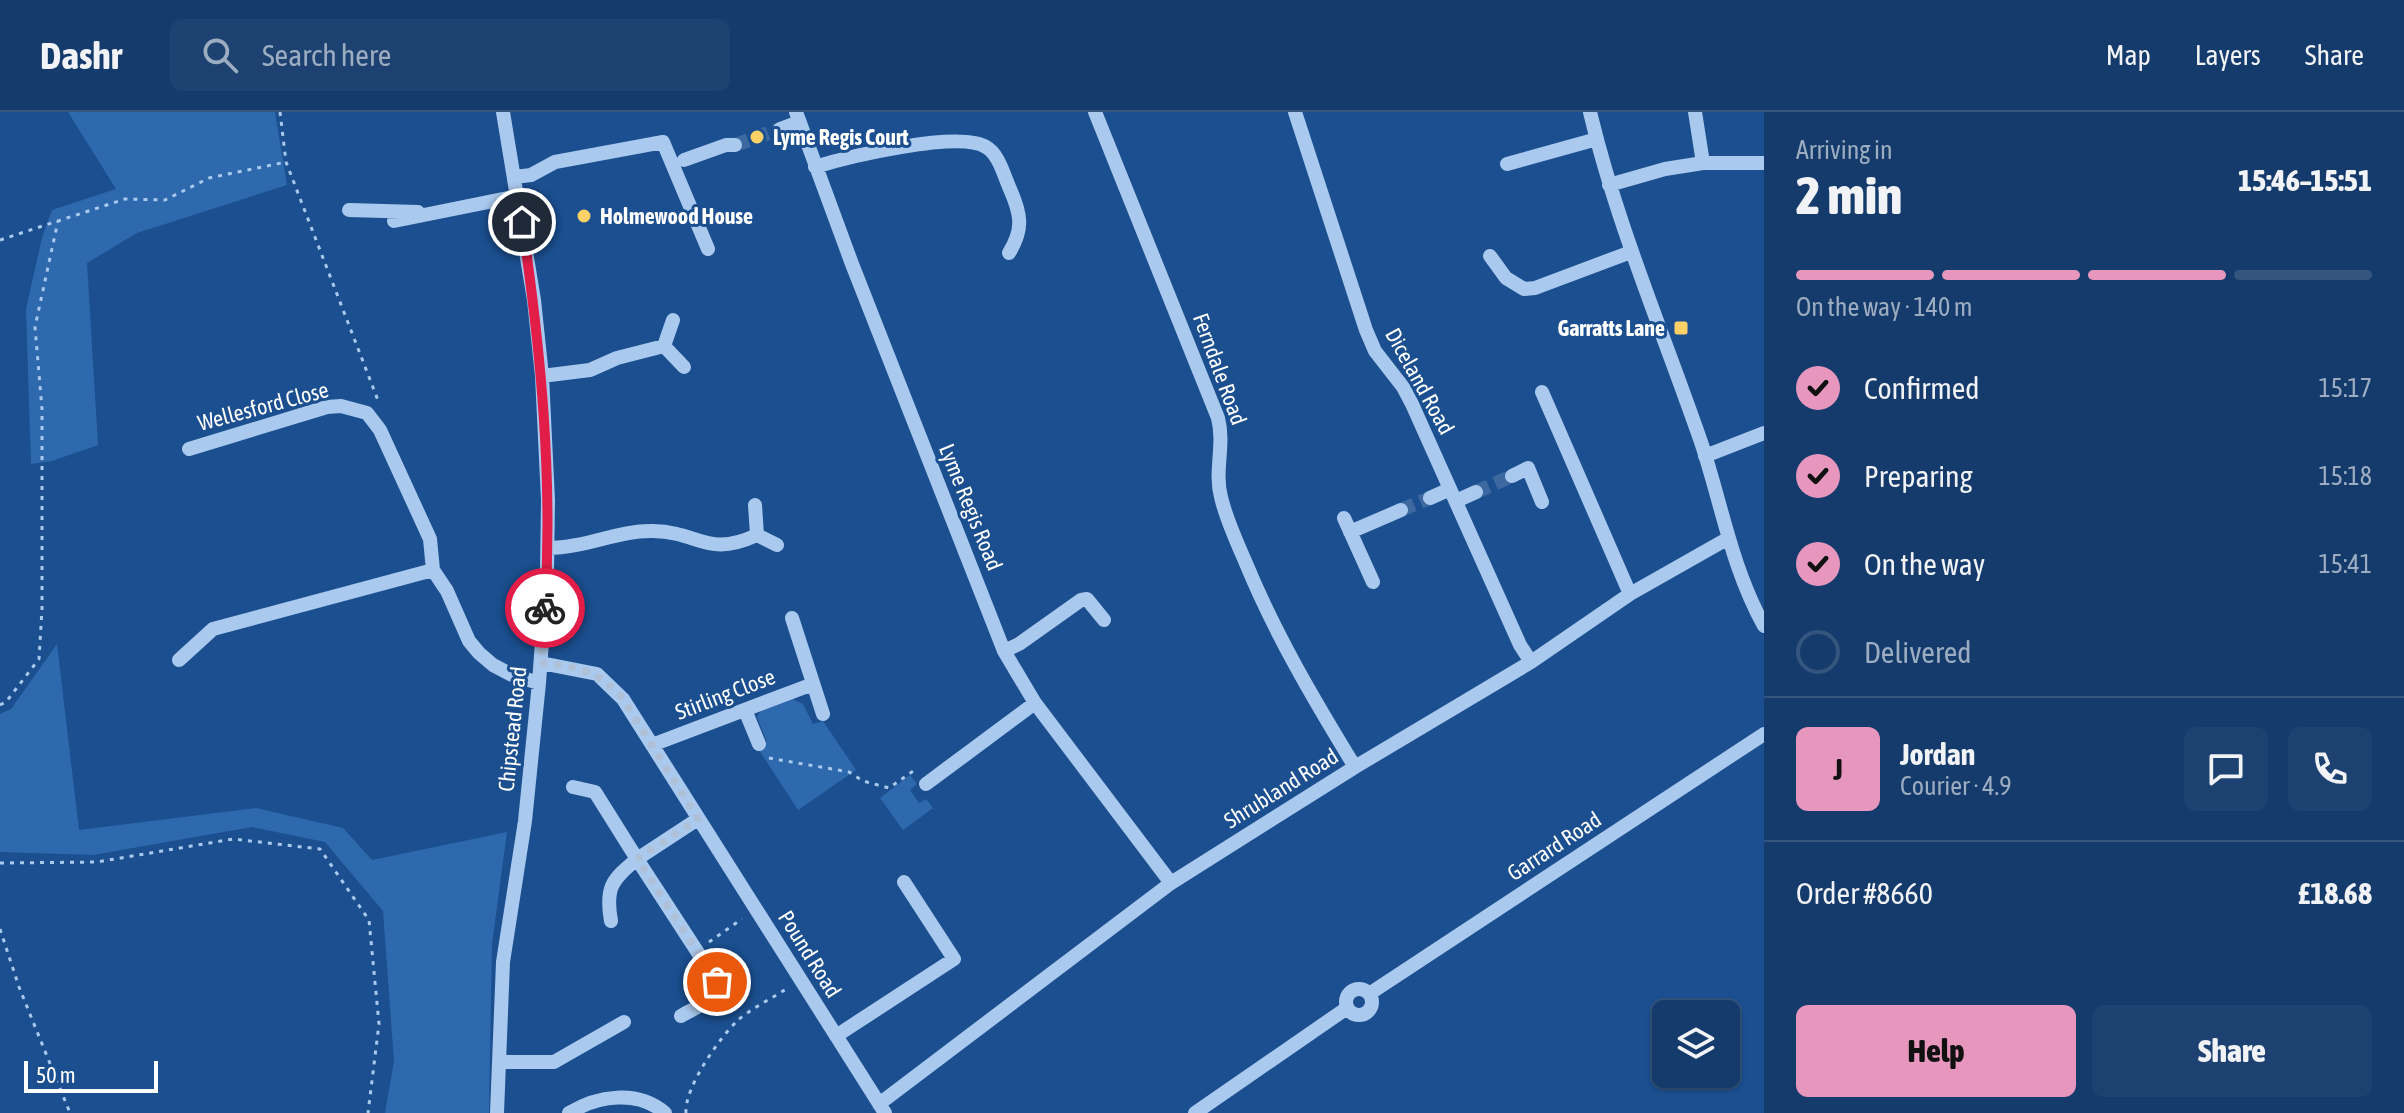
<!DOCTYPE html>
<html lang="en">
<head>
<meta charset="utf-8">
<style>
  :root { --surface:#143b6b; --page:#1d4271; --text:#f1f3f6; --muted:#9dadc1; --line:#33557e; --accent:#e797bd }
  body { margin:0; font-family:"Asap Condensed",sans-serif; background:var(--page); color:var(--text); height:100vh; display:flex; flex-direction:column; font-size:30px; white-space:nowrap }
  * { box-sizing:border-box; margin:0 }
  p { font-size:26px; color:var(--muted) }
  .icon { flex:none; width:44px; height:44px; fill:none; stroke:currentColor; stroke-width:2; stroke-linecap:round; stroke-linejoin:round }
  .map { position:relative; flex:1; overflow:hidden }
  .details { display:flex; flex-direction:column; background:var(--surface); width:640px }
  .details>* { flex:none }
  .controls { position:absolute; left:1652px; top:888px; display:grid; gap:16px }
  .controls a { display:grid; place-items:center; width:88px; height:88px; border-radius:12px; background:var(--surface); box-shadow:0 2px 6px #0004,0 0 0 2px var(--line); font-size:40px }
  .scale { position:absolute; left:24px; bottom:20px; width:134px; box-sizing:border-box; padding-left:8px; border:4px solid #fff; border-top:0; font-size:22px; line-height:28px; white-space:nowrap; color:#fff; -webkit-text-stroke:6px #1b4f8f; paint-order:stroke }
  .pin { position:absolute; display:grid; place-items:center; width:68px; height:68px; color:#fff; margin:-34px; border:4px solid #fff; border-radius:50%; box-shadow:0 2px 8px #0007 }
  .courier { position:absolute; display:grid; place-items:center; width:80px; height:80px; margin:-40px; border:6px solid #e11d48; border-radius:50%; background:#fff; color:#222; box-shadow:0 2px 10px #0007 }
  .headline em { font-style:normal; font-weight:800 }
  .headline div { display:flex; flex-direction:column-reverse }
  .headline { display:flex; align-items:center; justify-content:space-between; height:136px; padding:0 32px }
  h1 { font-size:52px; font-weight:800; line-height:60px }
  .bar { display:grid; grid-template-columns:repeat(4,1fr); gap:12px 8px; align-content:center; height:96px; padding:0 32px }
  .bar i { height:10px; border-radius:6px; background:var(--line) }
  .bar .on { background:var(--accent) }
  .bar p { grid-column:span 4 }
  .line { display:flex; align-items:center; gap:20px; padding:0 32px; border-top:2px solid var(--line) }
  .line div { flex:1 }
  .round { display:grid; place-items:center; flex:none; width:84px; height:84px; border-radius:12px; background:var(--page) }
  ol { padding:0 32px; list-style:none }
  li { display:flex; align-items:center; gap:24px; height:88px }
  li p { margin-inline-start:auto }
  li .icon { padding:8px; border-radius:50%; background:var(--accent); color:#111; stroke-width:4 }
  li:last-child { color:var(--muted) }
  li i { width:44px; height:44px; border:4px solid var(--line); border-radius:50% }
  .button { display:flex; gap:16px; margin-top:auto; padding:16px 32px }
  .button a { flex:1; height:92px; border-radius:12px; background:var(--accent); color:#111; font-size:32px; font-weight:800; line-height:92px; text-align:center }
  .button a+a { background:var(--page); color:var(--text) }
  header { display:flex; align-items:center; gap:48px; box-sizing:border-box; height:112px; padding:0 40px; background:var(--surface); border-bottom:2px solid var(--line) }
  header strong { font-size:38px }
  nav { display:flex; gap:44px; margin-inline-start:auto; font-size:28px }
  .search { width:560px; height:72px; background:var(--page); display:flex; align-items:center; gap:20px; box-sizing:border-box; padding:0 28px; border-radius:12px; color:var(--muted); font-size:30px }
  main { display:flex; flex:1; min-height:0 }
  .map>svg:first-child { display:block }
  .green { fill:#2e69ad }
  .lines { fill:none; stroke-linecap:round; stroke-linejoin:round }
  .minor-tunnel { stroke:#3d69a0; stroke-width:14; stroke-dasharray:14 7; stroke-linecap:butt }
  .path { stroke:#a9c9ee; stroke-width:3; stroke-dasharray:4 6; stroke-linecap:butt }
  .minor { stroke:#a9c9ee; stroke-width:14 }
  .done { stroke:#afc1d8; stroke-width:8; stroke-dasharray:0 14.4 }
  .route { stroke:#e11d48; stroke-width:10 }
  .poi-dot { fill:#ffd166; stroke:#1b4f8f; stroke-width:3 }
  .labels { text-anchor:middle; stroke-width:6; stroke-linejoin:round; paint-order:stroke }
  .poi-label { font-size:22px; font-weight:bold; fill:#fff; stroke:#1b4f8f; text-anchor:start }
  .street-label { font-size:22px; fill:#fff; stroke:#1b4f8f }
</style>
</head>
<body>
<header>
<strong>Dashr</strong>
<div class="search"><svg class="icon" aria-label="search" viewBox="0 0 24 24"><circle cx="10" cy="10" r="6"/><path d="M15 15l6 6"/></svg>Search here</div>
<nav><a>Map</a><a>Layers</a><a>Share</a></nav>
</header>
<main>
<div class="map">
<svg width="1764" height="1001" viewBox="0 0 1764 1001">
  <rect width="100%" height="100%" fill="#1b4f8f"/>
  <path class="green" d="M68 0H275L287 73 137 121 87 151 98 333 52 349 31 352 26 197 42 126 52 98 116 77Z
    M57 532 79 718 256 696 343 716 372 748 507 720 492 832 489 1001H385L394 949 383 799 325 730 252 715 93 743 0 740V602L11 597Z
    M793 587 803 592 813 612 823 609 856 658 798 698 757 635 767 630 757 605 761 599Z
    M910 663 917 672 910 678 919 691 926 687 933 696 903 718 880 686Z"/>
  <g class="lines">
    <path class="minor-tunnel" d="M735 33 780 17
      M1476 380 1512 364
      M1401 398 1430 386"/>
    <path class="path" d="M280 0 286 50 379 291
      M0 128 125 87 165 88 209 66 286 50
      M0 593 6 590 39 547 42 497V297L35 215 58 109
      M769 646 849 660 863 669 889 676 916 657 917 658
      M0 751 97 750 233 727 320 737 369 808 379 912 368 1001
      M0 817 19 875 70 1001
      M709 830 742 807
      M686 1001C684 976 720 925 738 908 752 896 771 887 786 877"/>
    <path class="minor" d="M796 0 852 152 1004 539 1035 591 1171 771
      M1095 0 1218 306C1225 333 1214 359 1221 385 1226 407 1236 428 1245 449 1275 522 1314 588 1355 655
      M1295 0 1366 218 1375 239 1403 275 1412 292 1520 533 1531 550
      M1590 0C1617 113 1663 220 1701 330 1722 393 1731 454 1764 514
      M1695 0 1703 51
      M780 17 799 10
      M684 48 726 33H735
      M1507 52 1597 27
      M815 55C847 45 959 18 986 35 999 42 1004 64 1010 77 1021 102 1024 117 1009 141
      M515 65 531 63 555 50 663 30 708 137
      M1609 73 1665 57 1703 51H1764
      M349 98 418 100
      M394 109 518 84
      M1490 144 1506 166 1524 177 1535 176 1631 140
      M673 208 664 234 684 255
      M542 264 590 258 617 246 664 234
      M1542 280 1630 482
      M189 337 327 295 341 294 367 301 380 318 430 427 433 458 447 479 469 529 479 541 493 553 512 563 539 571
      M1705 344 1764 321
      M1512 364 1528 356 1542 390
      M1430 386 1450 377
      M1456 389 1476 380
      M755 393 757 423 777 433
      M1344 406 1373 470
      M1350 420 1401 398
      M548 436C586 436 618 418 653 419 700 420 707 446 757 423
      M792 506 823 602
      M1004 539 1019 532 1081 488 1087 487 1104 508
      M179 548 213 517 433 458
      M541 551 597 562 623 587 885 1001
      M745 598 759 632
      M652 633 813 572
      M926 672 1035 591
      M573 675 595 680 637 747C612 768 605 775 611 809
      M1346 890a13 13 0 1 1 26 0a13 13 0 1 1-26 0Z
      M1369 882 1764 622
      M681 904C694 896 717 889 717 870L637 747 698 707
      M836 924 954 847 904 770
      M499 950H554L624 910
      M879 992 1171 771 1355 655 1531 550 1630 482 1727 427
      M497 1001 503 850 525 709 539 571 547 460 548 388 542 264 534 188 503 0
      M569 1001C597 984 637 977 665 1001
      M1195 1001 1347 896"/>
  </g>
  <g class="lines">
    <path class="done" d="M545 496 541 551C578 555 597 557 623 587L698 707 637 747 717 870"/>
    <path class="route" d="M522 110C541 239 553 366 545 496"/>
  </g>
  <g class="poi-dot">
    <circle cx="757" cy="25" r="8"/>
    <circle cx="584" cy="104" r="8"/>
    <rect x="1673" y="208" width="16" height="16" rx="4"/>
  </g>
  <g class="labels">
    <g class="poi-label">
      <text x="773" y="33">Lyme Regis Court</text>
      <text x="600" y="112">Holmewood House</text>
      <text x="1665" y="224" text-anchor="end">Garratts Lane</text>
    </g>
    <g class="street-label">
      <text transform="translate(1220 257) rotate(70)" y="8">Ferndale Road</text>
      <text transform="translate(1420 269) rotate(61)" y="8">Diceland Road</text>
      <text transform="translate(263 294) rotate(-15)" y="8">Wellesford Close</text>
      <text transform="translate(971 395) rotate(68)" y="8">Lyme Regis Road</text>
      <text transform="translate(725 582) rotate(-21)" y="8">Stirling Close</text>
      <text transform="translate(512 617) rotate(-84)" y="8">Chipstead Road</text>
      <text transform="translate(1281 676) rotate(-32)" y="8">Shrubland Road</text>
      <text transform="translate(1554 734) rotate(-33)" y="8">Garrard Road</text>
      <text transform="translate(810 842) rotate(58)" y="8">Pound Road</text>
    </g>
  </g>
</svg>
<div class="controls">
<a><svg class="icon" aria-label="layers" viewBox="0 0 24 24"><path d="M12 4l9 5-9 5-9-5zM3 14l9 5 9-5"/></svg></a>
</div>
<div class="scale">50 m</div>
<div class="pin" style="left:717px;top:870px;background:#ea580c"><svg class="icon" aria-label="bag" viewBox="0 0 24 24"><path d="M5 8h14l-1 12H6zM9 8a3 3 0 0 1 6 0"/></svg></div>
<div class="pin" style="left:522px;top:110px;background:#1f2937"><svg class="icon" aria-label="home" viewBox="0 0 24 24"><path d="M3 11l9-7 9 7M6 9v11h12V9"/></svg></div>
<div class="courier" style="left:545px;top:496px"><svg class="icon" aria-label="bike" viewBox="0 0 24 24"><circle cx="6" cy="16" r="4"/><circle cx="18" cy="16" r="4"/><path d="M6 16l4-8h5l3 8M10 8l3 8H6M13 5h3"/></svg></div>
</div>
<section class="details">
<div class="headline"><div><h1>2 min</h1><p>Arriving in</p></div><em>15:46–15:51</em></div>
<div class="bar"><i class="on"></i><i class="on"></i><i class="on"></i><i></i><p>On the way · 140 m</p></div>
<ol>
<li><svg class="icon" aria-label="check" viewBox="0 0 24 24"><path d="M5 12l5 5 9-10"/></svg>Confirmed<p>15:17</p></li>
<li><svg class="icon" aria-label="check" viewBox="0 0 24 24"><path d="M5 12l5 5 9-10"/></svg>Preparing<p>15:18</p></li>
<li><svg class="icon" aria-label="check" viewBox="0 0 24 24"><path d="M5 12l5 5 9-10"/></svg>On the way<p>15:41</p></li>
<li><i></i>Delivered</li>
</ol>
<div class="line" style="height:144px"><b class="round" style="background:var(--accent);color:#111">J</b><div><b>Jordan</b><p>Courier · 4.9</p></div><a class="round"><svg class="icon" aria-label="chat" viewBox="0 0 24 24"><path d="M4 5h16v11H9l-5 4z"/></svg></a><a class="round"><svg class="icon" aria-label="phone" viewBox="0 0 24 24"><path d="M5 4h4l2 5-3 2q2 4 5 5l2-3 5 2v4C11 20 4 13 5 4z"/></svg></a></div>
<div class="line" style="height:104px"><div>Order #8660</div><b>£18.68</b></div>
<div class="button"><a>Help</a><a>Share</a></div>
</section>
</main>
</body>
</html>
